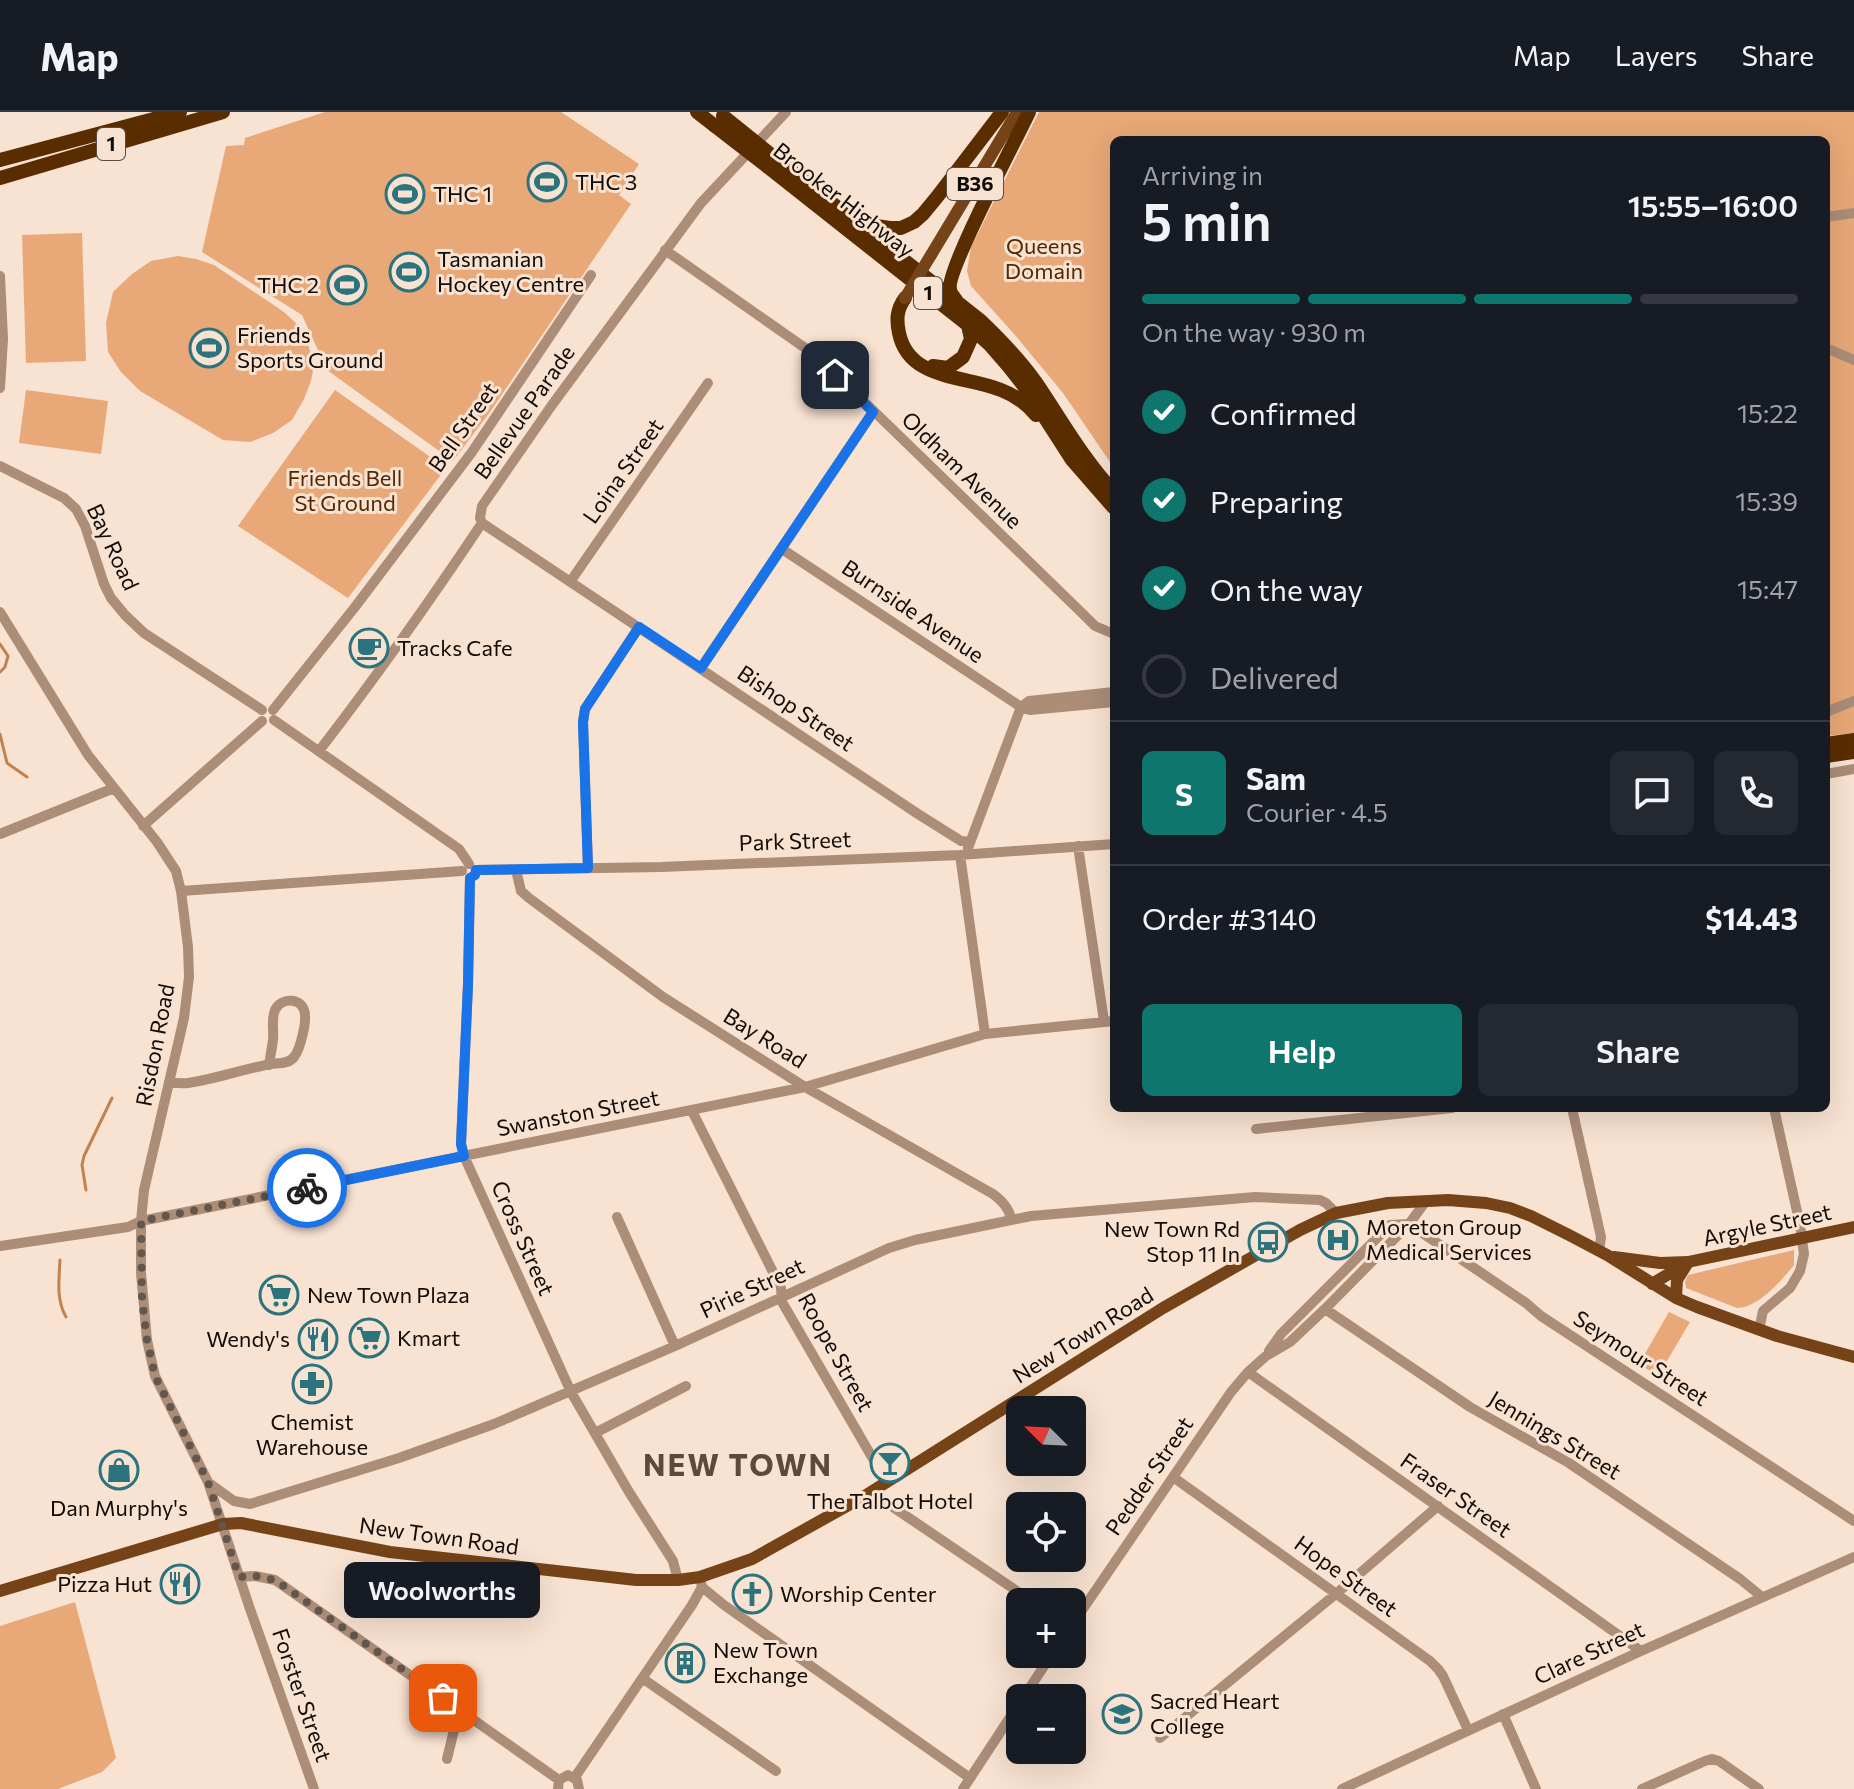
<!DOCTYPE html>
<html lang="en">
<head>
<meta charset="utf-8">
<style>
  :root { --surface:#171b24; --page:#242831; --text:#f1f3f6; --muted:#9ea1a6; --line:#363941; --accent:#0f766e }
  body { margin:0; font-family:Commissioner,sans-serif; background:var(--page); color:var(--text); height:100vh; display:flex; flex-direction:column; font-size:30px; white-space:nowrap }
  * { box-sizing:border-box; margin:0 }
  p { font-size:26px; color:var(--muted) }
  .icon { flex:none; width:44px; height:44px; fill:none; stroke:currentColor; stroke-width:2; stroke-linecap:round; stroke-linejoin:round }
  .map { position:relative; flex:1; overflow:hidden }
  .side { position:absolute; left:1110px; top:24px; width:720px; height:976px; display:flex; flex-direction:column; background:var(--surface); border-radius:12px; box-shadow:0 8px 32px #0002 }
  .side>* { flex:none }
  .needle { width:52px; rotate:294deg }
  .controls { position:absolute; left:1006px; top:1284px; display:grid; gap:16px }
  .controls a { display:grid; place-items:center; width:80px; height:80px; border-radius:12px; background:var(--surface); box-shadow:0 8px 32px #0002; font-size:40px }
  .pin { position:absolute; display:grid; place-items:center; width:68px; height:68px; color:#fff; margin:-34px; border-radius:16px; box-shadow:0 4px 12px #0006 }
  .courier { position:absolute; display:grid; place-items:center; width:80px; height:80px; margin:-40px; border:6px solid #1a73e8; border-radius:50%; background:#fff; color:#222; box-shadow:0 2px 10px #0007 }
  .bubble { position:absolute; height:56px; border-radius:12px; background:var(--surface); box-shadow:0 8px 32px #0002; font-size:26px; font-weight:600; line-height:56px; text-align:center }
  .overview em { font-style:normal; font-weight:600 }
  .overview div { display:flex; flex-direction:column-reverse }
  .overview { display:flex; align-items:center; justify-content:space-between; height:136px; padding:0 32px }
  h1 { font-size:52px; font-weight:600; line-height:60px }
  .bar { display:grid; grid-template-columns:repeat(4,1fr); gap:12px 8px; align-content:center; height:96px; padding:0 32px }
  .bar i { height:10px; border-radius:6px; background:var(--line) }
  .bar .on { background:var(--accent) }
  .bar p { grid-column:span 4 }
  .line { display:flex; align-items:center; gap:20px; padding:0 32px; border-top:2px solid var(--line) }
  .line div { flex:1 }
  .round { display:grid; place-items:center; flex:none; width:84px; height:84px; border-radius:12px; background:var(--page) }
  ol { padding:0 32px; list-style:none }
  li { display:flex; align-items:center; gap:24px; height:88px }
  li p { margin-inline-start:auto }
  li .icon { padding:8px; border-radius:50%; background:var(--accent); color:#fff; stroke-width:4 }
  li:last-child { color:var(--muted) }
  li i { width:44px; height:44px; border:4px solid var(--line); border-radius:50% }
  .action { display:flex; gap:16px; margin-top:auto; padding:16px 32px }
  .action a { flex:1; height:92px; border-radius:12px; background:var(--accent); color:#fff; font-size:32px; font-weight:600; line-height:92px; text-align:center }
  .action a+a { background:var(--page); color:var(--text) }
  header { display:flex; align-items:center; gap:48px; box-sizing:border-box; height:112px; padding:0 40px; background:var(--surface); border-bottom:2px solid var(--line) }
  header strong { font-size:38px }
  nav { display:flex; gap:44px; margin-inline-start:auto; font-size:28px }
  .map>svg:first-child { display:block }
  .green { fill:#e8a877 }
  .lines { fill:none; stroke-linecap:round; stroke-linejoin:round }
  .stream { stroke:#c3814e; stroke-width:3 }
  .minor { stroke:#ab8d78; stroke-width:10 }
  .major { stroke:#754317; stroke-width:12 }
  .highway { stroke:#5a2d00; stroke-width:14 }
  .major-bridge { stroke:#754317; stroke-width:12 }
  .highway-bridge { stroke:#5a2d00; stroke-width:14 }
  .done { stroke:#62564d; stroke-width:8; stroke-dasharray:0 14.4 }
  .route { stroke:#1a73e8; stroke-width:10 }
  .labels { text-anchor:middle; stroke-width:6; stroke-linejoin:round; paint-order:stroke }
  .shield { fill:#f8e2d1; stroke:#574c43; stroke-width:2 }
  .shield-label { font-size:20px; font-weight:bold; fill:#120b06 }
  .poi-label { font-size:22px; fill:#120b06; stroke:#f8e2d1; text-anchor:start }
  .street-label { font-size:22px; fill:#120b06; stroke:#f8e2d1 }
  .park-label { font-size:22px; fill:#532800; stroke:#f8e2d1 }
  .district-label { font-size:30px; font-weight:bold; letter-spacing:2px; fill:#5c4a3c; stroke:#f8e2d1 }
</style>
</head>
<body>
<header>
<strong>Map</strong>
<nav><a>Map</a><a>Layers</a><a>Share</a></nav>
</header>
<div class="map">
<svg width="1854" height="1677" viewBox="0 0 1854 1677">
  <rect width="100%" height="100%" fill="#f8e2d1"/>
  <path class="green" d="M325 0H561L639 52 619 83 631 92 490 300 453 349 327 258 302 203 202 140 226 34 244 33 245 26Z
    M1039 0H1854V621L1826 624V28H1114V356L1063 281 1015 223 971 174 967 159 971 135Z
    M82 121 86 249 26 251 22 123Z
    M178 144 196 147 214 153 284 200 299 214 308 232 314 253 311 269 304 287 292 308 273 321 250 330 223 328 140 279 121 260 108 240 106 211 113 180 132 162 151 149Z
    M26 278 108 289 101 342 19 331Z
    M335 278 446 356 348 486 238 414Z
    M1794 1138V1153C1781 1169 1758 1196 1737 1196L1686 1176 1685 1170 1688 1163Z
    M1669 1200 1690 1210 1658 1264 1639 1252Z
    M75 1490 116 1646 102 1660 58 1677H0V1514Z"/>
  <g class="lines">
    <path class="stream" d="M0 532 8 544 5 555 0 560
      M0 622 7 651 27 665
      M86 1078 82 1053 84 1044 112 986
      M60 1148C59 1167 56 1188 66 1205"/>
    <path class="minor" d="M1826 105 1854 101
      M665 138 818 245 1085 504 1095 514 1114 522
      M0 164 3 227 0 276
      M1826 236 1854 248
      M0 354 64 386 76 397 85 414 104 472 111 486 125 503 144 521 262 598
      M482 411 918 702 961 729 970 730
      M782 437 1021 595 1030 598 1114 590
      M570 470 708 271
      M0 500 88 643 157 730 176 759 181 779 188 835 189 865 184 906 144 1078 141 1109V1161L147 1228 155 1264 208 1370 249 1494 314 1677
      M701 556 873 300
      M1021 595 1029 589 1114 580
      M273 598 355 495 472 340 591 163
      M1826 600 1854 589
      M274 608 459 737 469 752
      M319 639C376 565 430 489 482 411L480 406 482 394 552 293 701 91 786 0
      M1826 662 1854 657
      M143 714 262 609
      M0 722 114 676
      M1078 734 1104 909
      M968 736 1021 595
      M960 743 985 922
      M588 756 583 610 585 597 639 515
      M476 758 661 755 960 743 1114 732
      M516 758 521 779 529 786 663 885 805 975 993 1082C1002 1089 1008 1095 1011 1106
      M470 766 468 872 461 1032 464 1044 571 1280 629 1380 673 1449 678 1468
      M181 779 462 759
      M169 970C175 971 181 972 188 971 216 967 243 957 271 952 279 951 289 952 294 945 300 938 308 907 304 898 299 885 281 886 275 898 271 907 274 919 273 928 272 936 270 945 269 953
      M1572 996 1601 1125 1599 1139
      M692 999 781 1176 782 1190 887 1371
      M1256 1017 1452 996
      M617 1105 675 1234
      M1409 1112 1526 1191 1541 1204 1854 1409
      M0 1134 128 1115 141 1109 805 975 985 922 1114 909
      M1325 1197 1470 1295 1569 1351 1740 1467 1762 1485
      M1759 1218 1763 1199 1790 1176 1800 1159 1804 1142 1800 1113 1774 996
      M1269 1239 1281 1222 1390 1113 1409 1112
      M1248 1260 1641 1539
      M595 1321 686 1274
      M1173 1365 1430 1549 1438 1557 1443 1564 1468 1618
      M209 1371 234 1389 250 1392 399 1346 494 1312 675 1234 889 1136 915 1128 1031 1104 1255 1085 1320 1088 1326 1091 1336 1101
      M875 1378 884 1389 1033 1490
      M239 1465 255 1464 275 1468 559 1668
      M700 1465 702 1475 724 1493 970 1666
      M1072 1513 1231 1280 1248 1260 1266 1244 1290 1230 1325 1197 1409 1112 1426 1089
      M642 1566 776 1659
      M1023 1586 1052 1542
      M1503 1602 1536 1677
      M1160 1626 1337 1481 1438 1394
      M447 1647 455 1614 463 1601
      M575 1665 692 1493 702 1475
      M558 1677 559 1668 568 1663 577 1668 579 1677
      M963 1677 1020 1590
      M1342 1677 1641 1539 1854 1445
      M1642 1677 1705 1649 1712 1647 1719 1649 1759 1677"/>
    <path class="major" d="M931 143 1017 0
      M1614 1145 1660 1151 1688 1150 1854 1115
      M1652 1172 1685 1152
      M1676 1186 1677 1168 1687 1152
      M0 1479 223 1412 241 1411 390 1440 636 1468H678L700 1465 752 1447 863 1385 1163 1196 1300 1118 1336 1101 1388 1091 1448 1088 1486 1091 1510 1096 1531 1104 1569 1123 1607 1143 1676 1186 1697 1195 1777 1224 1854 1245"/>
    <path class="highway" d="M697 0 715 14
      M775 46 981 209C1001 228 1019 247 1035 269 1061 307 1082 346 1114 380
      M0 48 180 0
      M768 55 968 213 989 232 1009 255 1027 278 1072 348 1114 396
      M0 66 223 0
      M860 107 876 114 890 116H901L914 110 923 102 937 85 1002 0
      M905 186C897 197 896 207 899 221 909 269 965 263 1001 278 1014 283 1027 292 1036 303
      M956 188C954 185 950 181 950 177 946 159 1017 26 1029 0
      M933 254 948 256 963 245 971 227 968 213
      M1826 632 1854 628
      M1826 644 1854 640"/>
    <path class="major-bridge" d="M905 186 931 143"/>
    <path class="highway-bridge" d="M723 4 775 46
      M715 14 768 55"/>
  </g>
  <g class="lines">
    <path class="done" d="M307 1076 141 1109 142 1187 147 1228 155 1264 208 1370 239 1465 255 1464 275 1468 443 1586"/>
    <path class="route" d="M307 1076 464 1044 461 1032 468 872 470 766 475 763 476 758 588 756 583 610 585 597 639 515 701 556 873 300 835 263"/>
  </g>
  <defs>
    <g id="stadium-ring" transform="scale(2)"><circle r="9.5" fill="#f8e2d1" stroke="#2b737d" stroke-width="1.5"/><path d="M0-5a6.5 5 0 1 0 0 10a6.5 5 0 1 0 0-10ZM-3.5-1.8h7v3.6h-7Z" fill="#2b737d"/></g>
    <g id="cafe-ring" transform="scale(2)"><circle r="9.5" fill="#f8e2d1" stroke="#2b737d" stroke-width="1.5"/><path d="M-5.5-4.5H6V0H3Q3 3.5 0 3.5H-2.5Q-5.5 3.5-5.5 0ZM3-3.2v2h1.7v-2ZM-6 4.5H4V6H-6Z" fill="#2b737d"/></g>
    <g id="hospital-ring" transform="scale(2)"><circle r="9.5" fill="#f8e2d1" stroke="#2b737d" stroke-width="1.5"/><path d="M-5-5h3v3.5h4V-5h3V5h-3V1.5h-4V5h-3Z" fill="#2b737d"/></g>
    <g id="bus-ring" transform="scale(2)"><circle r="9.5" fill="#f8e2d1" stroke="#2b737d" stroke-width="1.5"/><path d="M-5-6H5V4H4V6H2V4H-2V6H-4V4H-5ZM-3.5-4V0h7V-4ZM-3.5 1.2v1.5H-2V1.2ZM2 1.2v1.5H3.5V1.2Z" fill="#2b737d"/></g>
    <g id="supermarket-ring" transform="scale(2)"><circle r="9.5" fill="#f8e2d1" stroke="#2b737d" stroke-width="1.5"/><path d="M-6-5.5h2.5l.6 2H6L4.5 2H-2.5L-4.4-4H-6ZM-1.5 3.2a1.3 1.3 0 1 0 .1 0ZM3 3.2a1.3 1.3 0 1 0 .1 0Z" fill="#2b737d"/></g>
    <g id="restaurant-ring" transform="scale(2)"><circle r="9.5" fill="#f8e2d1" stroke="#2b737d" stroke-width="1.5"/><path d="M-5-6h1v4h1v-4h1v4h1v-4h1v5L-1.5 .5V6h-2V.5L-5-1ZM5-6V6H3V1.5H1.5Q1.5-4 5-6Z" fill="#2b737d"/></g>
    <g id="pharmacy-ring" transform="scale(2)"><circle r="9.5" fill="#f8e2d1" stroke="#2b737d" stroke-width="1.5"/><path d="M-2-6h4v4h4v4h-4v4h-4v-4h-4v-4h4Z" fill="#2b737d"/></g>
    <g id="bar-ring" transform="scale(2)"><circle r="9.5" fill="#f8e2d1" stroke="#2b737d" stroke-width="1.5"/><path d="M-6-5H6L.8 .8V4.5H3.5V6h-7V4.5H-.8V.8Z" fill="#2b737d"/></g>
    <g id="shop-ring" transform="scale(2)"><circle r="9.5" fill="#f8e2d1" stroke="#2b737d" stroke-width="1.5"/><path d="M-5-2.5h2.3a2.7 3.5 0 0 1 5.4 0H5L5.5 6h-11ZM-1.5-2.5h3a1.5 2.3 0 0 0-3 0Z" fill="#2b737d"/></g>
    <g id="church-ring" transform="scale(2)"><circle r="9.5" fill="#f8e2d1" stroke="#2b737d" stroke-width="1.5"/><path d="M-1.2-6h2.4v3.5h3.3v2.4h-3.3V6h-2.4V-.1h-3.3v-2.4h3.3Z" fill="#2b737d"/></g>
    <g id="building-ring" transform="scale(2)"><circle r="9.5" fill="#f8e2d1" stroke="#2b737d" stroke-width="1.5"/><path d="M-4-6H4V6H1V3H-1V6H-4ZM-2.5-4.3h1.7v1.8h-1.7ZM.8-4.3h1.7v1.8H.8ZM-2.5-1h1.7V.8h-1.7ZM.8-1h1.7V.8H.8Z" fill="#2b737d"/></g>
    <g id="school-ring" transform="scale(2)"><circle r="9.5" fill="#f8e2d1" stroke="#2b737d" stroke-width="1.5"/><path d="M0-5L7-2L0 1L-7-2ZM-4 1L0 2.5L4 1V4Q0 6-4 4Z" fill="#2b737d"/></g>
  </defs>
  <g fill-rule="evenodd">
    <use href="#stadium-ring" x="547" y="70"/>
    <use href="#stadium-ring" x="405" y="82"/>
    <use href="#stadium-ring" x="409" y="160"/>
    <use href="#stadium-ring" x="347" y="173"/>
    <use href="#stadium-ring" x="209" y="236"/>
    <use href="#cafe-ring" x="369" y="536"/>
    <use href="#hospital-ring" x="1338" y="1128"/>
    <use href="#bus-ring" x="1268" y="1130"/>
    <use href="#supermarket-ring" x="279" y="1183"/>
    <use href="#supermarket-ring" x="369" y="1226"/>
    <use href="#restaurant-ring" x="318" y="1227"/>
    <use href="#pharmacy-ring" x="312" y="1272"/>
    <use href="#bar-ring" x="890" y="1351"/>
    <use href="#shop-ring" x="119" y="1358"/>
    <use href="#restaurant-ring" x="180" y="1472"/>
    <use href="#church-ring" x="752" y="1482"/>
    <use href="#building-ring" x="685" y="1551"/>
    <use href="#school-ring" x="1122" y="1602"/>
  </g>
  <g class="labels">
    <g class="shield">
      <rect x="97" y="16" width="28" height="32" rx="6"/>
      <rect x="947" y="56" width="56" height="32" rx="6"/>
      <rect x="914" y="165" width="28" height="32" rx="6"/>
    </g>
    <g class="shield-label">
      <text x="111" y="39">1</text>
      <text x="975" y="79">B36</text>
      <text x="928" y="188">1</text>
    </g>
    <g class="poi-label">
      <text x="575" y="78">THC 3</text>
      <text x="433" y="90">THC 1</text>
      <text x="437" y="155">Tasmanian<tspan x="437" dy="25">Hockey Centre</tspan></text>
      <text x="319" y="181" text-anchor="end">THC 2</text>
      <text x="237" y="231">Friends<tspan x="237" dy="25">Sports Ground</tspan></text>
      <text x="397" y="544">Tracks Cafe</text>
      <text x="1366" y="1123">Moreton Group<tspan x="1366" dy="25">Medical Services</tspan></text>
      <text x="1240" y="1125" text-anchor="end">New Town Rd<tspan x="1240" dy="25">Stop 11 In</tspan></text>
      <text x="307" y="1191">New Town Plaza</text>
      <text x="397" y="1234">Kmart</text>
      <text x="290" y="1235" text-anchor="end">Wendy's</text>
      <text x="312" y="1318" text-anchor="middle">Chemist<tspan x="312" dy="25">Warehouse</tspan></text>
      <text x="890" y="1397" text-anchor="middle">The Talbot Hotel</text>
      <text x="119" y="1404" text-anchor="middle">Dan Murphy's</text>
      <text x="152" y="1480" text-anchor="end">Pizza Hut</text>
      <text x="780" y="1490">Worship Center</text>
      <text x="713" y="1546">New Town<tspan x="713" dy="25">Exchange</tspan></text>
      <text x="1150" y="1597">Sacred Heart<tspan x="1150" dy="25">College</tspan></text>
    </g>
    <g class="street-label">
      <text transform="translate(844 88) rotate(38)" y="8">Brooker Highway</text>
      <text transform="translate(524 300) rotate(-55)" y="8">Bellevue Parade</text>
      <text transform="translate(463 315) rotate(-55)" y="8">Bell Street</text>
      <text transform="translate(962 358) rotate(44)" y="8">Oldham Avenue</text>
      <text transform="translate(623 359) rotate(-55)" y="8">Loina Street</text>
      <text transform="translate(113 435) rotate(65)" y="8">Bay Road</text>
      <text transform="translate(913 499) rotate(34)" y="8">Burnside Avenue</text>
      <text transform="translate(796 596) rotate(34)" y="8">Bishop Street</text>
      <text transform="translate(795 729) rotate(-2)" y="8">Park Street</text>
      <text transform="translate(765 926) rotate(32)" y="8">Bay Road</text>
      <text transform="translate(155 933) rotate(-79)" y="8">Risdon Road</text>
      <text transform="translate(578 1001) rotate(-11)" y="8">Swanston Street</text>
      <text transform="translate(1767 1113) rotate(-12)" y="8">Argyle Street</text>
      <text transform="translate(523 1126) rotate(66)" y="8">Cross Street</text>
      <text transform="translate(752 1176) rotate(-25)" y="8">Pirie Street</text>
      <text transform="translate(1083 1223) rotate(-32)" y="8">New Town Road</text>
      <text transform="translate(836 1240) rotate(61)" y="8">Roope Street</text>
      <text transform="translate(1641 1246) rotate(33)" y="8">Seymour Street</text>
      <text transform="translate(1555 1323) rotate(31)" y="8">Jennings Street</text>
      <text transform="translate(1149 1364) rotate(-56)" y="8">Pedder Street</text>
      <text transform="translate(1456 1383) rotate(35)" y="8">Fraser Street</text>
      <text transform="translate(439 1424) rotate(8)" y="8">New Town Road</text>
      <text transform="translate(1346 1464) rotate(36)" y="8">Hope Street</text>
      <text transform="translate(1589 1541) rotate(-25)" y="8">Clare Street</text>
      <text transform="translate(302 1583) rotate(71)" y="8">Forster Street</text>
    </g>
    <g class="park-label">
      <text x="1044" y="142">Queens<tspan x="1044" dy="25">Domain</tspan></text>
      <text x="345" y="374">Friends Bell<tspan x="345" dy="25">St Ground</tspan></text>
    </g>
    <g class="district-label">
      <text x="738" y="1364">NEW TOWN</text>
    </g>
  </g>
</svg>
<div class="controls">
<a><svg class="needle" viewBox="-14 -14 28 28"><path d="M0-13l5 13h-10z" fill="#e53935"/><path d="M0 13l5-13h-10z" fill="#9ea1a6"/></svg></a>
<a><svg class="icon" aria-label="locate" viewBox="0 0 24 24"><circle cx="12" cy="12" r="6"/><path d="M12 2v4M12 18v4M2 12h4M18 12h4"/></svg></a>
<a>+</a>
<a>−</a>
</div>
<div class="pin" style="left:443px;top:1586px;background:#ea580c"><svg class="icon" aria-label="bag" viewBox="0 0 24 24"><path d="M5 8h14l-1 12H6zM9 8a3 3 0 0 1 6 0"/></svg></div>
<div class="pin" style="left:835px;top:263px;background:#1f2937"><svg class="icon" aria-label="home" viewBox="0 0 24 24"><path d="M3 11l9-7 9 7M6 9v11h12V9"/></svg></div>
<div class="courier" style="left:307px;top:1076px"><svg class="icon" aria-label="bike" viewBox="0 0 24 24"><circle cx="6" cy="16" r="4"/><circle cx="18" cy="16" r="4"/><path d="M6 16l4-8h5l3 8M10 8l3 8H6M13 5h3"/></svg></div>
<div class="bubble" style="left:344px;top:1450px;width:196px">Woolworths</div>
<section class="side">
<div class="overview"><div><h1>5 min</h1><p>Arriving in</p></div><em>15:55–16:00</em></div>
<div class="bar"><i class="on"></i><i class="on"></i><i class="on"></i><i></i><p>On the way · 930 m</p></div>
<ol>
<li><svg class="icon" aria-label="check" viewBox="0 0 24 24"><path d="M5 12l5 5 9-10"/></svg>Confirmed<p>15:22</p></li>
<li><svg class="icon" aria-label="check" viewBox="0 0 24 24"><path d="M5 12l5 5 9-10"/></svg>Preparing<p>15:39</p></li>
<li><svg class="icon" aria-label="check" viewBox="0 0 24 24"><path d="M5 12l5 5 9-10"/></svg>On the way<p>15:47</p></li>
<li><i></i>Delivered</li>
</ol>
<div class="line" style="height:144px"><b class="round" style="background:var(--accent);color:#fff">S</b><div><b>Sam</b><p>Courier · 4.5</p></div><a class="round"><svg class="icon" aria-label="chat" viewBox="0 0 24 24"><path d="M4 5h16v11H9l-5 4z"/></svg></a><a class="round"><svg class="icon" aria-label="phone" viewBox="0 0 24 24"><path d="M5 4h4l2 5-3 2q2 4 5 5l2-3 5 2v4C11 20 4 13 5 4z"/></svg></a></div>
<div class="line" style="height:104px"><div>Order #3140</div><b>$14.43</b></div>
<div class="action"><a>Help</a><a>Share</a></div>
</section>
</div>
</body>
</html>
